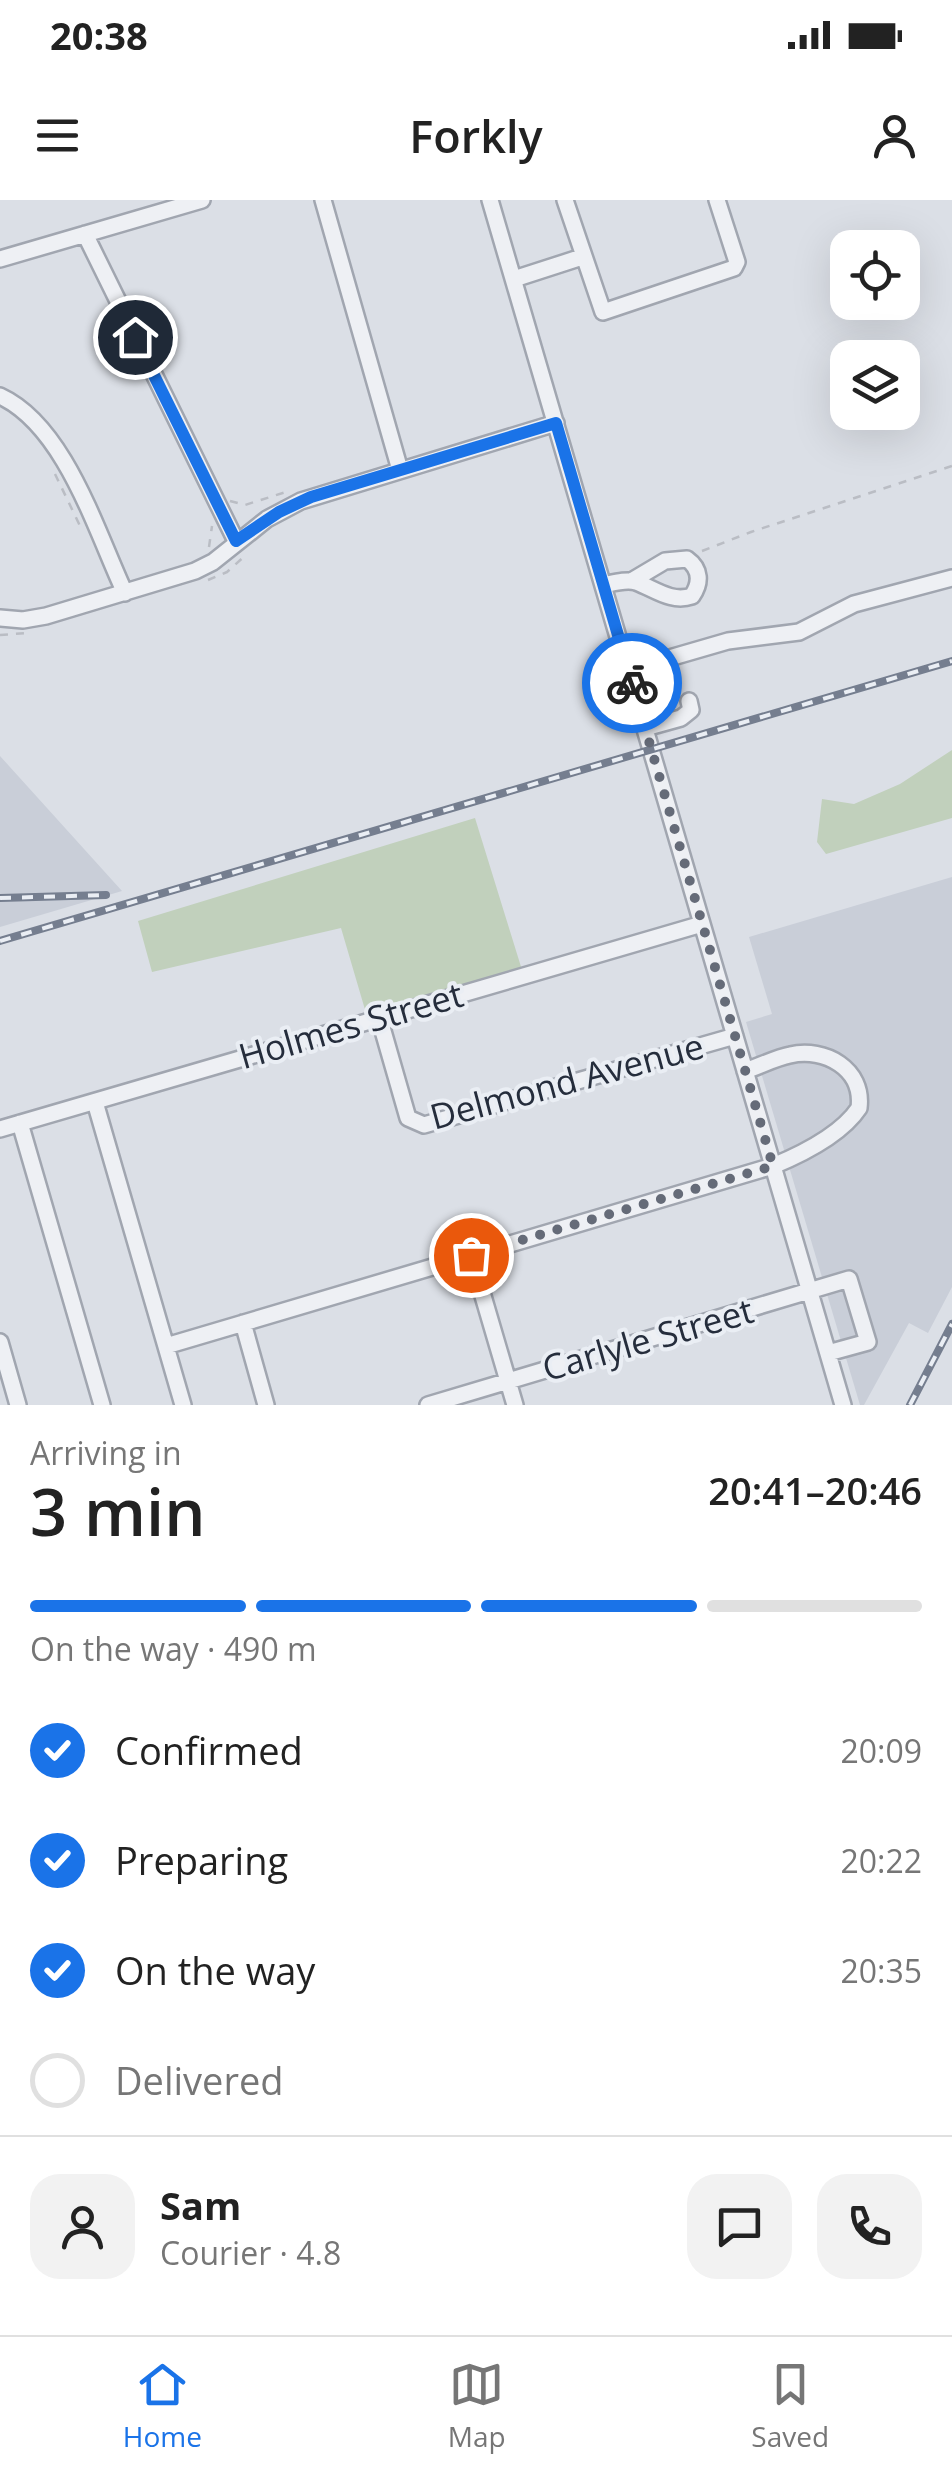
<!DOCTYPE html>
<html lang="en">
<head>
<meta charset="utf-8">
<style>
  :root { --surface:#fff; --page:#f2f2f2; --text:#222; --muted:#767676; --line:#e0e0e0; --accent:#1a73e8 }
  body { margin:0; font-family:"Open Sans",sans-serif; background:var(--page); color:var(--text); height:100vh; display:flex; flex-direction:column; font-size:38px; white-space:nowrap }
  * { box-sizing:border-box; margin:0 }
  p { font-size:32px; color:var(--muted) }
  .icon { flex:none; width:55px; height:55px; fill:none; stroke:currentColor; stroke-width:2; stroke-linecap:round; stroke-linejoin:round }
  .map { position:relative; height:1205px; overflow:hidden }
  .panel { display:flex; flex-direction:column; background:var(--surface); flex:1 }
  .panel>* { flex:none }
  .tools { position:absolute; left:830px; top:30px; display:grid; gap:20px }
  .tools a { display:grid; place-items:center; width:90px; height:90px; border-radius:20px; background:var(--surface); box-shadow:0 10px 40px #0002; font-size:50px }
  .pin { position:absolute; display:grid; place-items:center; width:85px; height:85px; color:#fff; margin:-42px; border:5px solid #fff; border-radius:50%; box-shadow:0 2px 10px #0007 }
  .courier { position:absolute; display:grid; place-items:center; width:100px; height:100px; margin:-50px; border:8px solid #1a73e8; border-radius:50%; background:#fff; color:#222; box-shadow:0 2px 12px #0007 }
  .head em { font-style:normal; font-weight:600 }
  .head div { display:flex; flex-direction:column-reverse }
  .head { display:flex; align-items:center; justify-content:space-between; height:170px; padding:0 30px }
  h1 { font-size:65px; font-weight:600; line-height:75px }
  .bar { display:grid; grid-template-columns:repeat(4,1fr); gap:15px 10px; align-content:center; height:120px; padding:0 30px }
  .bar i { height:12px; border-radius:8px; background:var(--line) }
  .bar .current { background:var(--accent) }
  .bar p { grid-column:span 4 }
  .line { display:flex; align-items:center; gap:25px; padding:0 30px; border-top:2px solid var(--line) }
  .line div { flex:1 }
  .round { display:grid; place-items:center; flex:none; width:105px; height:105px; border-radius:30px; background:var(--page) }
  ol { padding:0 30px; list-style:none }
  li { display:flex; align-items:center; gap:30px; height:110px }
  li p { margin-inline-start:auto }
  li .icon { padding:10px; border-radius:50%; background:var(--accent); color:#fff; stroke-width:4 }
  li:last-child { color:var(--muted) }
  li i { width:55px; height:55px; border:5px solid var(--line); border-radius:50% }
  .status { display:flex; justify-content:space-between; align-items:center; height:70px; padding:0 50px; background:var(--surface); direction:ltr }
  .status svg { height:28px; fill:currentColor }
  header { display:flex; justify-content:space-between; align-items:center; height:130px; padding:0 30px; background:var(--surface); font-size:45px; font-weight:600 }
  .dock { display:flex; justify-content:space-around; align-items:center; height:140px; border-top:2px solid var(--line); background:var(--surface); font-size:28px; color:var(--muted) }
  .dock a { display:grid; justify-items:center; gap:5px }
  .dock .current { color:var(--accent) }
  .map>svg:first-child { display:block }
  .built { fill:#c9ced8 }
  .green { fill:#c1d0bc }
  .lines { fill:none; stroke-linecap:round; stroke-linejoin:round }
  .minor-casing { stroke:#a1a6b0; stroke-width:20 }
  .path { stroke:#babdc4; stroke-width:2.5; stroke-dasharray:8 8; stroke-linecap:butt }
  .minor { stroke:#eef0f4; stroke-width:15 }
  .rail-casing { stroke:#757e8f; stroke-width:8 }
  .rail { stroke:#eaeef4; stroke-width:4; stroke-dasharray:11; stroke-linecap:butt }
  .done { stroke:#656b78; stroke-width:10; stroke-dasharray:0 18 }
  .route { stroke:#1a73e8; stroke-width:12 }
  .labels { text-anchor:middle; stroke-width:8; stroke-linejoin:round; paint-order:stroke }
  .street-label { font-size:35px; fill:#252d3c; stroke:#eaeef4 }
</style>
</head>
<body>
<div class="status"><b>20:38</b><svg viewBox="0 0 49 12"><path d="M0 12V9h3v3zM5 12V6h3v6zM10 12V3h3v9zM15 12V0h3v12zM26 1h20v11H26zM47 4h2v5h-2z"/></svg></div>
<header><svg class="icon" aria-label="menu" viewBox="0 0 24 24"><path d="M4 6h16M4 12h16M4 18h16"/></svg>Forkly<svg class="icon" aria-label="person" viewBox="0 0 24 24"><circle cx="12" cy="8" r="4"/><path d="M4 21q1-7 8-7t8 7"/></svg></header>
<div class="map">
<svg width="952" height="1205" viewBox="0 0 952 1205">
  <rect width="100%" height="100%" fill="#dbdfe6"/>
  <path class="built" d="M0 556 122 691 0 727Z
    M952 677V1087L928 1133 909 1123 864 1205H860L746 822 772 814 749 737Z"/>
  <path class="green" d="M952 550V618L826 654 817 642 822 599 854 604 900 584Z
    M475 618 522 770 366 813 341 728 152 772 138 721Z"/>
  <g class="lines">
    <g class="minor-casing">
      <path id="minor" d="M323 0 400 270
        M490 0 843 1205
        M565 0 603 112 734 68 737 62 717 0
        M85 34 236 341
        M0 59 202 0
        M514 79 582 57
        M0 196C65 226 96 331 125 393
        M603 385C613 383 626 379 636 382 655 389 671 403 692 396 701 383 701 369 687 359L665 361 633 380
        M0 418 23 420 46 416 195 371 213 362 267 319 301 301 556 223
        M628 470 728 441 799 432 854 404 952 378
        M645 528 681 518 691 510 689 501
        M379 817 408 918 424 925 735 836
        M95 902 183 1205
        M20 923 102 1205
        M0 929 702 724
        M471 1055 515 1205
        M243 1123 266 1205
        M0 1142 18 1205
        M166 1146 773 966C802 954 841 935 859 908 864 869 825 847 790 855 775 858 760 866 745 871
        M428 1205 849 1079 868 1142 828 1153"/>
    </g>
    <path class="path" d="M55 274 82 330
      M230 301 245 305 289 291
      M209 347 212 326
      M702 351 751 332 952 266
      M208 380 227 372 247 354
      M0 435 28 433"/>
    <use href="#minor" class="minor"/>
    <g class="rail-casing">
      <path id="rail" d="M0 698 106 695
        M0 741 952 461
        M910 1205 952 1124"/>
    </g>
    <use href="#rail" class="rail"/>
  </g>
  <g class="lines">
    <path class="done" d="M471 1055 773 966 632 483"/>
    <path class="route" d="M135 137 236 341 279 312 311 297 556 223 632 483"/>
  </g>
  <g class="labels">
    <g class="street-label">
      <text transform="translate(351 826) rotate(-16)" y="12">Holmes Street</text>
      <text transform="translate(567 882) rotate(-15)" y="12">Delmond Avenue</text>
      <text transform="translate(648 1140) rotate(-16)" y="12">Carlyle Street</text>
    </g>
  </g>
</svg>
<div class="tools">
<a><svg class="icon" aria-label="locate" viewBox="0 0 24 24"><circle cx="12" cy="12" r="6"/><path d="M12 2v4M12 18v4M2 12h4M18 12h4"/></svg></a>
<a><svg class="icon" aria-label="layers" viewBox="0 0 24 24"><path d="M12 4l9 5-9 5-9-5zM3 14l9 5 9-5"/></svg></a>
</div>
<div class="pin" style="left:471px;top:1055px;background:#ea580c"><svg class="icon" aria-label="bag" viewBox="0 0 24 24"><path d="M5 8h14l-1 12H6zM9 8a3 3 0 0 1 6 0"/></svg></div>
<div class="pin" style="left:135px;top:137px;background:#1f2937"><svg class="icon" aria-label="home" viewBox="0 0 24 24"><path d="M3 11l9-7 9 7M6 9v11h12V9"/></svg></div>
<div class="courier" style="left:632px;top:483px"><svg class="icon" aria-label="bike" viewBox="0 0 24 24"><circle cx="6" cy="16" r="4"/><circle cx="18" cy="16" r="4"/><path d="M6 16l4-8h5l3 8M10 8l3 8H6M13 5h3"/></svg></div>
</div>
<section class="panel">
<div class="head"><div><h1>3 min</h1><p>Arriving in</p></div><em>20:41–20:46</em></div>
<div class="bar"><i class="current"></i><i class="current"></i><i class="current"></i><i></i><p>On the way · 490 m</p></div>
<ol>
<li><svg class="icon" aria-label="check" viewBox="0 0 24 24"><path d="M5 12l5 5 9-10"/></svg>Confirmed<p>20:09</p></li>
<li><svg class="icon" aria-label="check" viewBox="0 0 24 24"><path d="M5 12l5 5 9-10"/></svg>Preparing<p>20:22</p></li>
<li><svg class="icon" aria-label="check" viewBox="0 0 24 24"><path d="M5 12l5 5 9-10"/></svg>On the way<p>20:35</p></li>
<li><i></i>Delivered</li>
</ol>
<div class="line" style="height:180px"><a class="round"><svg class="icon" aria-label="person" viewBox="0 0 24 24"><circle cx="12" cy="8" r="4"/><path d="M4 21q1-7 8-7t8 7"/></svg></a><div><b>Sam</b><p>Courier · 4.8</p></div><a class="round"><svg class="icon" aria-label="chat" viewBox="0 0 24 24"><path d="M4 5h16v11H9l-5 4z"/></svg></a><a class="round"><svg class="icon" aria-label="phone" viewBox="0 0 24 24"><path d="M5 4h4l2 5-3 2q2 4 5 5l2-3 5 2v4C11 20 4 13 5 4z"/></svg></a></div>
</section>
<nav class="dock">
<a class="current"><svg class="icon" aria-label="home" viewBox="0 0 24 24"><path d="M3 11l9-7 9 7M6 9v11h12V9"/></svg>Home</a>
<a><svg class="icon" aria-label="map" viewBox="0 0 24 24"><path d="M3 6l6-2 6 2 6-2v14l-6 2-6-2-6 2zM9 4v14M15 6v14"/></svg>Map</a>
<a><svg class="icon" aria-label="saved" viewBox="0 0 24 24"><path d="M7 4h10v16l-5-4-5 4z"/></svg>Saved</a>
</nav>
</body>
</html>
